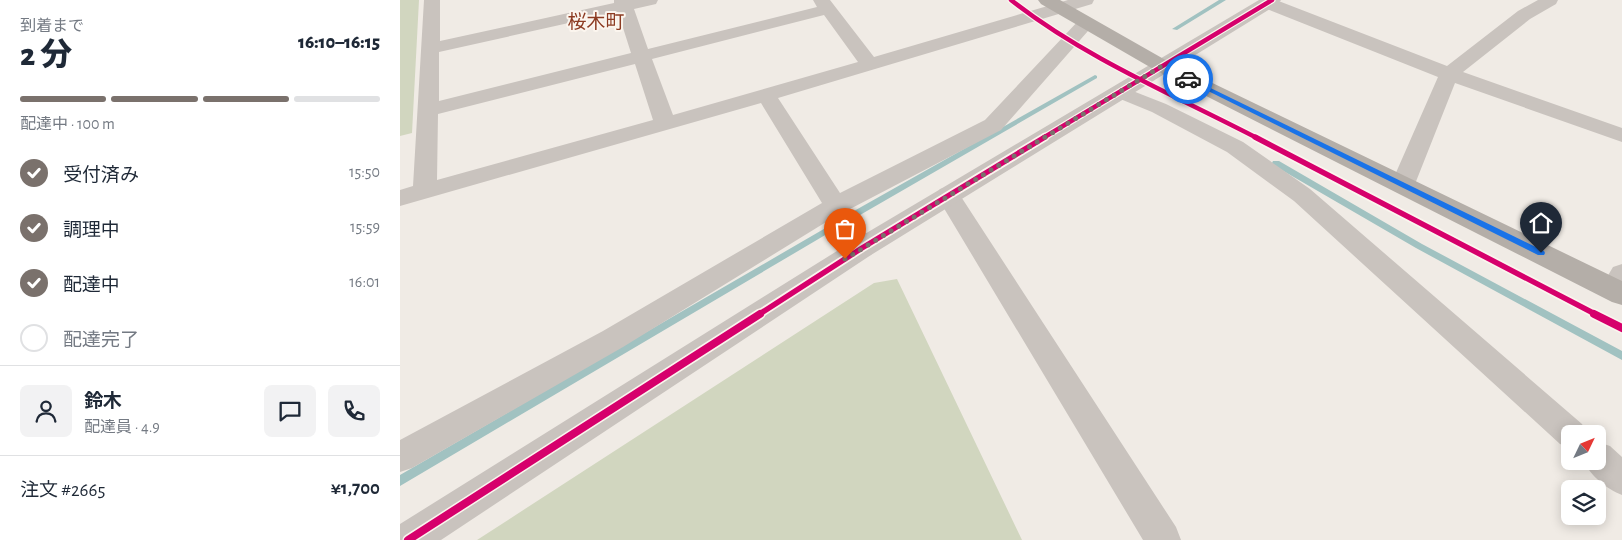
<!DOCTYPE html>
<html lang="ja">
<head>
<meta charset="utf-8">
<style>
  :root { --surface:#fff; --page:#f2f2f3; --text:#1f2937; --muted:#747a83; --line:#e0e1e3; --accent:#7a716c }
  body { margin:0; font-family:"Alegreya Sans","Noto Sans JP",sans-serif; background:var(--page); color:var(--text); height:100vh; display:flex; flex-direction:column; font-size:19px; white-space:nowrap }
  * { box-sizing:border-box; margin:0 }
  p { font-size:16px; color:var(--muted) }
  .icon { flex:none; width:28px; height:28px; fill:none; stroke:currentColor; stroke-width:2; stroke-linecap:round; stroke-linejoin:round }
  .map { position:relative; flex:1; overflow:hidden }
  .details { display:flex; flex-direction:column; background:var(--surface); width:400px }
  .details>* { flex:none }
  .needle { width:32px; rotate:47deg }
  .fabs { position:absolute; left:1161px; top:425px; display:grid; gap:10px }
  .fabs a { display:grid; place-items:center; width:45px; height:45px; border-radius:8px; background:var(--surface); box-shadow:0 2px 12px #0003; font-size:25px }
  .pin { position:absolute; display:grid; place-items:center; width:42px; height:42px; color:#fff; margin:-51px -21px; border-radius:50% 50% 50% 0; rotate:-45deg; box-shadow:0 0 5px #0007 }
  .pin .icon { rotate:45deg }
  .courier { position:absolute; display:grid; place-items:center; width:50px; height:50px; margin:-25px; border:4px solid #1a73e8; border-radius:50%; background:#fff; color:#222; box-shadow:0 1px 6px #0007 }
  .headline em { font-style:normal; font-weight:800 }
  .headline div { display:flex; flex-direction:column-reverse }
  .headline { display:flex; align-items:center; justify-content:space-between; height:85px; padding:0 20px }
  h1 { font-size:32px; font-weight:800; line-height:38px }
  .bar { display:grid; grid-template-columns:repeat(4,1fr); gap:8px 5px; align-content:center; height:60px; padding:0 20px }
  .bar i { height:6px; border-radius:4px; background:var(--line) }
  .bar .current { background:var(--accent) }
  .bar p { grid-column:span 4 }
  .line { display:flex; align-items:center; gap:12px; padding:0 20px; border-top:1px solid var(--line) }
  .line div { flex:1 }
  .round { display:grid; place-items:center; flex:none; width:52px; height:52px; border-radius:8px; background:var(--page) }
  ol { padding:0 20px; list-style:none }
  li { display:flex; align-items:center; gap:15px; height:55px }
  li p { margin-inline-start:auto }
  li .icon { padding:5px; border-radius:50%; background:var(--accent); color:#fff; stroke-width:4 }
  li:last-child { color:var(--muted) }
  li i { width:28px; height:28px; border:2px solid var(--line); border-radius:50% }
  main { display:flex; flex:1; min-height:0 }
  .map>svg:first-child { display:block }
  .green { fill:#d1d6bf }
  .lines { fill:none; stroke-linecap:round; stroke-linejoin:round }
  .stream { fill:#a1c2c1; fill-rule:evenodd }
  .minor { fill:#c9c3be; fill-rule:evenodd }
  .tertiary { fill:#c9c3be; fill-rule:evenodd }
  .trunk { fill:#b4aea8; fill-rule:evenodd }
  .cycleway-far2-casing { stroke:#fbf5ee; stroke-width:7 }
  .cycleway-far1-casing { stroke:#fbf5ee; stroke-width:9 }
  .cycleway-casing { stroke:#fbf5ee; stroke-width:11 }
  .cycleway-far2 { stroke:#d6006c; stroke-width:4.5 }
  .cycleway-far1 { stroke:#d6006c; stroke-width:5.5 }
  .cycleway { stroke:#d6006c; stroke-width:8 }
  .route { fill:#1a73e8 }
  .done { stroke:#7a716c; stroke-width:5; stroke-dasharray:0 9 }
  .labels { text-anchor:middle; stroke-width:4; stroke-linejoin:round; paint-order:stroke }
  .far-quarter-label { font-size:19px; fill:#8c3b22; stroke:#fbf5ee }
</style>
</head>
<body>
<main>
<section class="details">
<div class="headline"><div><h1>2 分</h1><p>到着まで</p></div><em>16:10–16:15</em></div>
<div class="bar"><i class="current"></i><i class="current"></i><i class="current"></i><i></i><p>配達中 · 100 m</p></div>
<ol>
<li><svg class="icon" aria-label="check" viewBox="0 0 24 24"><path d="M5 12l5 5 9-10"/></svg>受付済み<p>15:50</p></li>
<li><svg class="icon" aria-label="check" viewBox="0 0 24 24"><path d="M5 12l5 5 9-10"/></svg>調理中<p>15:59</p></li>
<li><svg class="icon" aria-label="check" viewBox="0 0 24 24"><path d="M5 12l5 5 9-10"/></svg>配達中<p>16:01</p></li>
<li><i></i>配達完了</li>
</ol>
<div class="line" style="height:90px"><a class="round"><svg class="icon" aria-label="person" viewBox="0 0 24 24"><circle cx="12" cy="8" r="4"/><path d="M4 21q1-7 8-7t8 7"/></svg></a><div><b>鈴木</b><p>配達員 · 4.9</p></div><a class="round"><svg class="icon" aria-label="chat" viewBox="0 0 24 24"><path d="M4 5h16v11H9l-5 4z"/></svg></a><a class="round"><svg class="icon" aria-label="phone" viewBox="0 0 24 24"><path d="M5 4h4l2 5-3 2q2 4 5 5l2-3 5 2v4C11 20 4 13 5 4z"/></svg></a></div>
<div class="line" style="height:65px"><div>注文 #2665</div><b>¥1,700</b></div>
</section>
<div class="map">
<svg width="1222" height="540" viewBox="0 0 1222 540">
  <rect width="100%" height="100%" fill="#f0ebe5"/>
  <path class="green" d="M0 0H19L12 133 0 136Z
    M497 279 622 540H77L474 283Z"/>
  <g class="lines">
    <path class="stream" d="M819 0H826L777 30 772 29Z
      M695 75 697 76V78L460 215 457 216 453 213 454 211Z
      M873 161H879L1022 244 1222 351V360L1016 248 873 165 872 163Z
      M429 226 432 227 433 229 432 231 0 486V475Z"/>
    <path class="minor" d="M24 0H40V41L214 3V0H258L256 4 234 9 248 49 417 7 413 0H430L474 57 668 0H694L692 4 378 98 440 193 585 120 680 19 686 18 692 19 695 23 601 130 450 209 475 248 471 255 462 257 453 255 431 219 223 347 12 468 0 472V440L203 331 422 203 361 103 0 206V190L13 186ZM218 12 231 53 39 101V52ZM424 15 458 62 273 115 252 59ZM235 64 253 120 37 180 38 114Z
      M862 0H876L1047 66 1118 11 1138 0H1158L1156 4 1130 19 1063 72 1222 128V142L1055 83 1015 184 1011 190 1003 192 995 190 991 184 1038 77 862 7 859 3Z
      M720 86 766 104 843 142 910 189 1182 424 1187 434H1170V448L1160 444 894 201 827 152 752 112 713 96 710 92 713 88Z
      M548 187 556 189 776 527 781 540H743L536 195 540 189Z
      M1222 264V297L1213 299 1203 296 1200 289 1213 267Z
      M1198 442 1210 446 1222 457V495C1207 489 1190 476 1184 461H1198Z"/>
    <path class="tertiary" d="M859 0H881L878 4 471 255 41 540H0V524L453 241Z"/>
    <path class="trunk" d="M638 0H660L769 62 1222 281V305L1212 302 755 70 641 4Z"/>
    <g class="cycleway-far2-casing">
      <path id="cycleway-far2" d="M611 0C685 58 774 95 857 138
        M643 138 872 0"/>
    </g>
    <g class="cycleway-far1-casing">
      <path id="cycleway-far1" d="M855 137 1197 315
        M358 315 462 248 645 137"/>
    </g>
    <g class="cycleway-casing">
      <path id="cycleway" d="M1194 314 1222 328
        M8 540 360 314"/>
    </g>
    <use href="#cycleway-far2" class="cycleway-far2"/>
    <use href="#cycleway-far1" class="cycleway-far1"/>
    <use href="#cycleway" class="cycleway"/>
  </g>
  <path class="route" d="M788 77 1144 251 1145 253 1144 255H1138L786 80Z"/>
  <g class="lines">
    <path class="done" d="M445 259 762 66 788 79"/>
  </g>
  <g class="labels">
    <g class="far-quarter-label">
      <text x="196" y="28">桜木町</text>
    </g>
  </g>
</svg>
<div class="fabs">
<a><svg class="needle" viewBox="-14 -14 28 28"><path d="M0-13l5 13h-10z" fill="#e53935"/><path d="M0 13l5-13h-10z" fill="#747a83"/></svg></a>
<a><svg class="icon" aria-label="layers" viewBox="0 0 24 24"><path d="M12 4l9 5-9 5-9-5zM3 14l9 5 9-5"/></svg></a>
</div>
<div class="pin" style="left:445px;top:259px;background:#ea580c"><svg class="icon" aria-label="bag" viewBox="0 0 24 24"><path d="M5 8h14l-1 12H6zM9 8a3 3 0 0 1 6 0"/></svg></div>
<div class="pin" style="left:1141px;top:253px;background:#1f2937"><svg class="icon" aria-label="home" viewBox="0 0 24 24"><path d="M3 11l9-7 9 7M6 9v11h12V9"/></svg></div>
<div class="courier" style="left:788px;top:79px"><svg class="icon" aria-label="car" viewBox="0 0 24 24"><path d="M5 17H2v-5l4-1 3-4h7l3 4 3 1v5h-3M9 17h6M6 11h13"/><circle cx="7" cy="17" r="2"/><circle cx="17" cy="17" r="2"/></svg></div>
</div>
</main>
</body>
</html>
